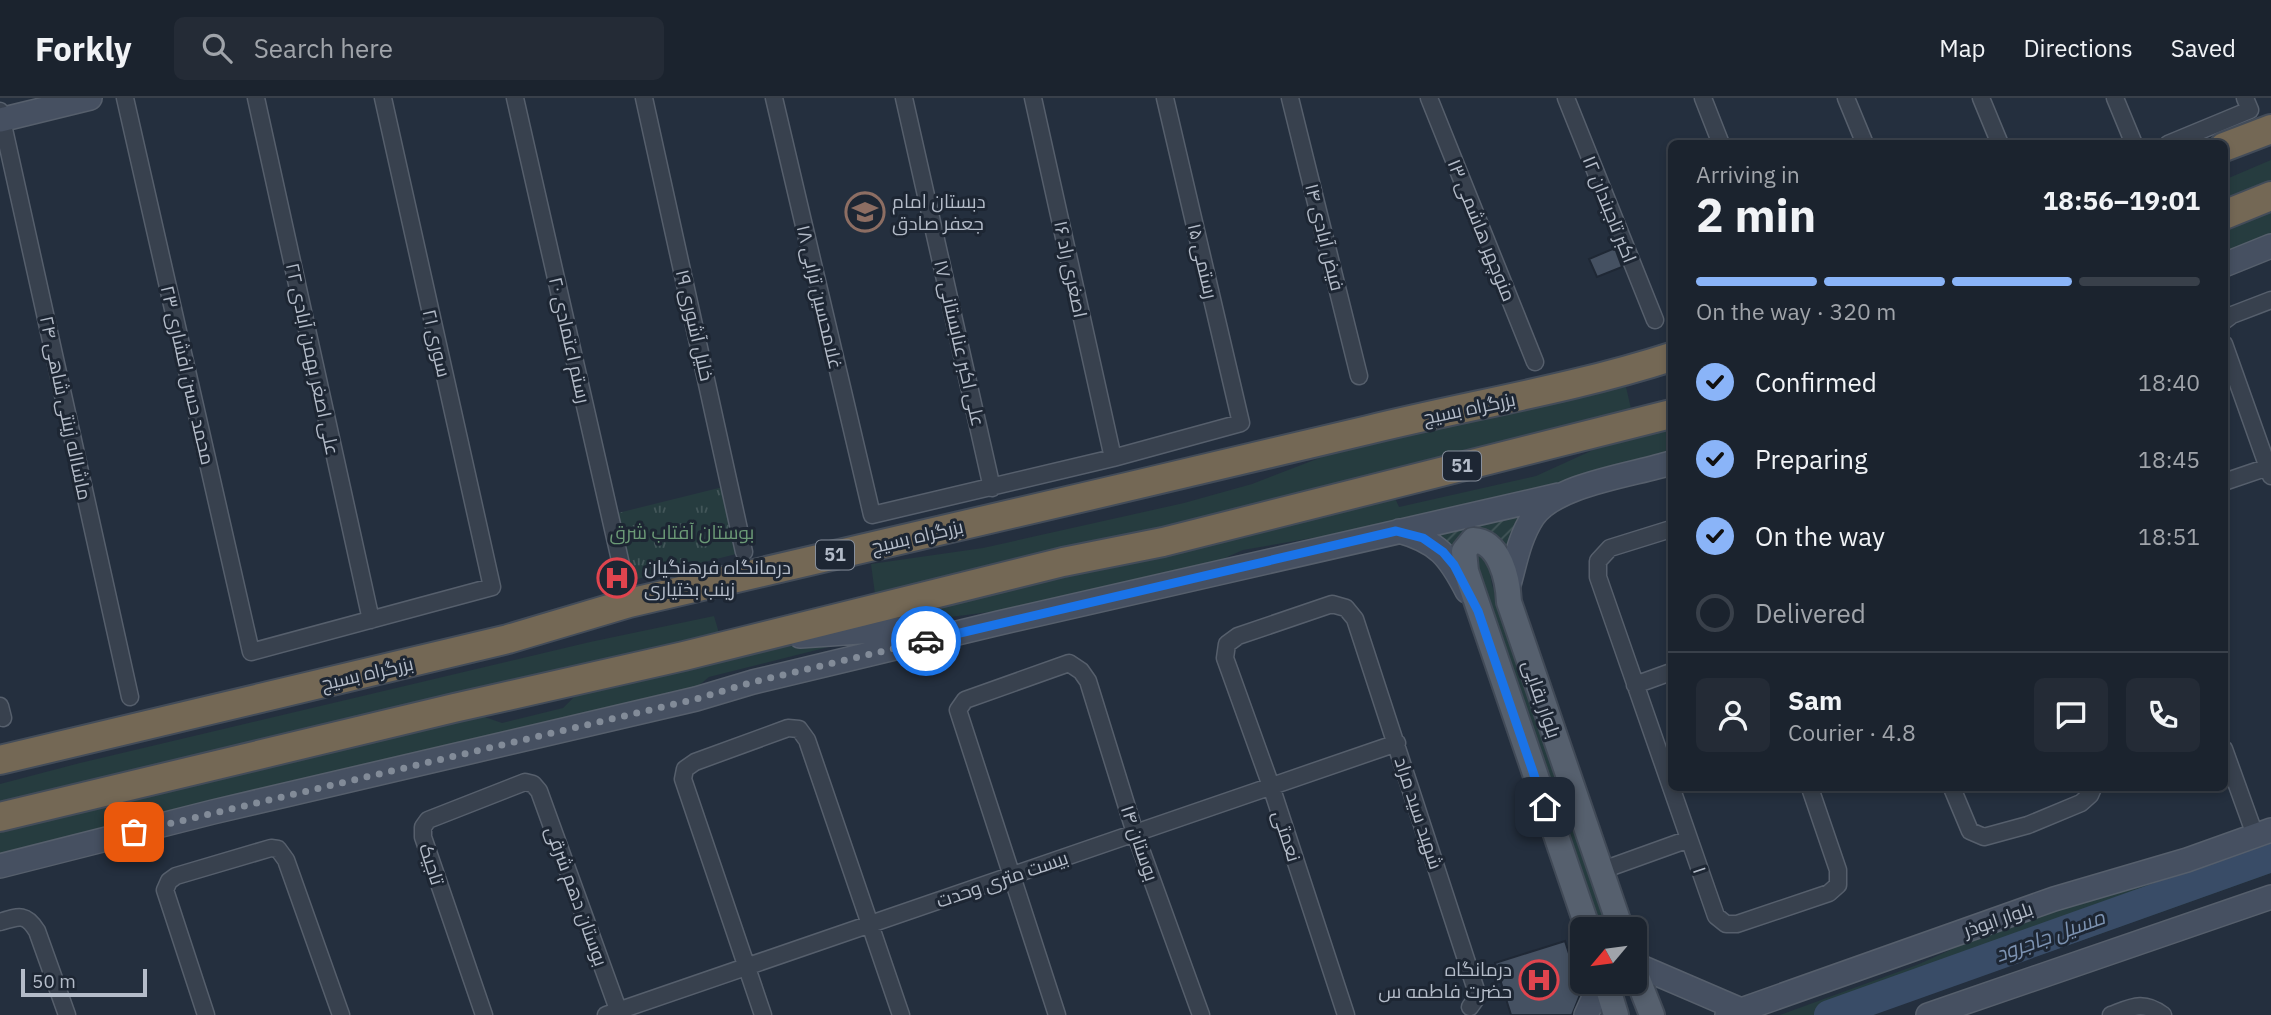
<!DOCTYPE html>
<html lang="en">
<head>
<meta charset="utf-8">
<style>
  :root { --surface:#1b232e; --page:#242b36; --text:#f1f3f6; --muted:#a0a4aa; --line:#39404a; --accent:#8ab4f8 }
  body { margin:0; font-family:"IBM Plex Sans",Cairo,sans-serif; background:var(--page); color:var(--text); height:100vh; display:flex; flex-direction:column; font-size:26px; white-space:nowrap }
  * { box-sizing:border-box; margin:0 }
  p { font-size:23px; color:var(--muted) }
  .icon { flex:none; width:38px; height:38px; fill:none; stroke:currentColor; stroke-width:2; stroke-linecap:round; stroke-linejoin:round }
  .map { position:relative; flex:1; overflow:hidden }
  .side { position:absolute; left:1668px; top:42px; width:560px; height:651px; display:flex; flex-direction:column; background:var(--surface); border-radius:10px; box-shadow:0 4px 10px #0003,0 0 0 2px var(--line) }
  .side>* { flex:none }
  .needle { width:46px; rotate:241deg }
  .tools { position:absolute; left:1570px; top:819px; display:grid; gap:14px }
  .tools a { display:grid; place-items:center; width:77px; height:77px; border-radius:10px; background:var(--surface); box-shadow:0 4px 10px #0003,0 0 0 2px var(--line); font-size:35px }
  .scale { position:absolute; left:21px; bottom:18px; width:126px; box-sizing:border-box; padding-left:7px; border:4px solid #b4bcc9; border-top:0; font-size:19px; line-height:24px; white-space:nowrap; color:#b4bcc9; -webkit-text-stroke:5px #1d2633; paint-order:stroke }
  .pin { position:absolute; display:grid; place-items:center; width:60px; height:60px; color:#fff; margin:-30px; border-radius:14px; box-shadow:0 4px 10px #0006 }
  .courier { position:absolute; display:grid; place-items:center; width:70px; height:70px; margin:-35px; border:5px solid #1a73e8; border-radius:50%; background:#fff; color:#222; box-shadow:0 2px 9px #0007 }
  .head em { font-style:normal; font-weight:700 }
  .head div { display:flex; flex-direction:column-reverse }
  .head { display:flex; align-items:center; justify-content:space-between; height:119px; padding:0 28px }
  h1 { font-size:46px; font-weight:700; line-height:52px }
  .bar { display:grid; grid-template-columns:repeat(4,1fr); gap:10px 7px; align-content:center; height:84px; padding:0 28px }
  .bar i { height:9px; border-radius:5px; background:var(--line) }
  .bar .current { background:var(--accent) }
  .bar p { grid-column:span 4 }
  .line { display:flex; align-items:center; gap:18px; padding:0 28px; border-top:2px solid var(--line) }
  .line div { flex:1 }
  .round { display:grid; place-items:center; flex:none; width:74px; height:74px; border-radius:10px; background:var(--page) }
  ol { padding:0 28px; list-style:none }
  li { display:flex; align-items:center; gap:21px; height:77px }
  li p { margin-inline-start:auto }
  li .icon { padding:7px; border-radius:50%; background:var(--accent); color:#111; stroke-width:4 }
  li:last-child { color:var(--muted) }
  li i { width:38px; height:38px; border:4px solid var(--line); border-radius:50% }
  header { display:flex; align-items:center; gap:42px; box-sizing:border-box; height:98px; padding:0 35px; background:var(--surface); border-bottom:2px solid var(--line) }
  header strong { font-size:33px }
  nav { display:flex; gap:38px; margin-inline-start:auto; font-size:24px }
  .search { width:490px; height:63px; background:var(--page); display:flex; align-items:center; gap:18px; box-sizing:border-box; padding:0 24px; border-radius:10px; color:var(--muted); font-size:26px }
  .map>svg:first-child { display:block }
  .grass { fill:#263c3f }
  .park { fill:url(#park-tufts) }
  .garden { fill:url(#garden-furrows) }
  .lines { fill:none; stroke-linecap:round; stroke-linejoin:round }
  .river { stroke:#394c67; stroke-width:30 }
  .building { fill:#455162; stroke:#1f2835; stroke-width:2 }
  .street-casing { stroke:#565f6c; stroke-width:19 }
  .secondary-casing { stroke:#565f6c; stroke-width:26 }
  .primary-casing { stroke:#414a57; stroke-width:28 }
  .highway-casing { stroke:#434c59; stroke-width:32 }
  .street { stroke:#38414e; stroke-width:16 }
  .secondary { stroke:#465061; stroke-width:23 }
  .primary { stroke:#56606e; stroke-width:24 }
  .highway { stroke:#746855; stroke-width:28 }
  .done { stroke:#828b98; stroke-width:7; stroke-dasharray:0 12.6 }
  .route { stroke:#1a73e8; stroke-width:9 }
  .labels { text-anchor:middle; stroke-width:6; stroke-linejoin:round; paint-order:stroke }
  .shield { fill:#1d2633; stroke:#878f9c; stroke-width:2 }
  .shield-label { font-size:18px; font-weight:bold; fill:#b4bcc9 }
  .poi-label { font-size:19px; fill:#b4bcc9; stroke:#1d2633; text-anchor:start }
  .street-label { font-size:19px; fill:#b4bcc9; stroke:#1d2633 }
  .park-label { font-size:19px; fill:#6b9a76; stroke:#1d2633 }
  .water-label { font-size:21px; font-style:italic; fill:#7c92b1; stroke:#1d2633 }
</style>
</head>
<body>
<header>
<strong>Forkly</strong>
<div class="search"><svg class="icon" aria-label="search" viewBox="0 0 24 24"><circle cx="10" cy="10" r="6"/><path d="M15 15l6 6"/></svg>Search here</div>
<nav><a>Map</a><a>Directions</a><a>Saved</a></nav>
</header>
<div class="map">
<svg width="2271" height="917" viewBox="0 0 2271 917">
  <defs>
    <pattern id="park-tufts" width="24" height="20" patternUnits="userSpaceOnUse" patternTransform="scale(1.75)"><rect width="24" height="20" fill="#263c3f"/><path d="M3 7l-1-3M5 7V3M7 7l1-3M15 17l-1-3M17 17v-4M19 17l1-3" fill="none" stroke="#435659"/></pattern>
    <pattern id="garden-furrows" width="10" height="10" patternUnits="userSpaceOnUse" patternTransform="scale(1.75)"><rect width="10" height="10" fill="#263c3f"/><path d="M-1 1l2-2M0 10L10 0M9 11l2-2" fill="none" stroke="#435659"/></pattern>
  </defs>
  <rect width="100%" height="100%" fill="#242f3e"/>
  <path class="grass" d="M2271 62V83L2224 103V82Z
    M2271 111V139L2224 160V132Z
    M1626 289 1632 315 1296 397 875 496 871 466 983 450 1184 405 1252 386 1322 359 1542 306Z
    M1671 330V358L1371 430 1243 452 1200 471 1022 510 950 519 873 521 1394 398 1399 409 1536 378 1593 352Z
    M1478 451 1488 464 1492 487 1609 831H1601L1540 651 1480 486 1474 455Z
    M714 518 719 535 0 707V686L80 665 590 544Z
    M892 533 709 579 691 594 0 757V732L482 618 502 625 563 610 578 595 799 539Z
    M2271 739V775L1872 917H1780L1917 867 1994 832Z"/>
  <path class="park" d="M731 387 744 454 625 484 610 417Z"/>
  <path class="garden" d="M1527 413 1509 465 1499 447 1456 459 1423 434Z"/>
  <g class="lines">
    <path class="river" d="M1829 917 2271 759"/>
  </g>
  <path class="building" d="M1615 150 1622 169 1597 179 1589 161Z
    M1565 843 1581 894 1572 917H1511L1495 865Z"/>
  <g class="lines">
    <g class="street-casing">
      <path id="street" d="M125 0 251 554 492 489 383 0
        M256 0 371 522
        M515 0 625 484
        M644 0 744 454
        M774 0 872 417 1113 360 1241 325 1165 0
        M904 0 992 390
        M1033 0 1113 360
        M1290 0 1359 278
        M1429 0 1535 264
        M1566 0 1655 222
        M1703 0 1721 46
        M1846 0 1865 46
        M1981 0 2000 46
        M2115 0 2134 46
        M0 13 130 599
        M2168 46 2250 12 2245 0
        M2224 223 2232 217 2271 202
        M2224 246 2271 378
        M2224 384 2271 368
        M1671 431 1610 450 1598 463V479L1716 818 1726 826H1737L1829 795 1838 787V772L1810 690
        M1635 587 1671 574
        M0 608 3 620
        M2224 651 2255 737
        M1952 690 1970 733 1984 739 2028 727 2081 705 2090 697 2093 690
        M1600 773 1689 741
        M0 824C19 818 26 815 37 833L67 917
        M206 917 165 792 169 783 176 778 271 750 278 751 286 762 341 917
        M484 917 423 739V729L428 722 525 684 533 686 539 693 620 917
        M606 917 1397 645
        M763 917 683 681 685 671 695 664 788 630 799 631 807 642 901 917
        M1057 917 958 612 965 602 1069 565 1081 573 1088 583 1135 735 1201 917
        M1346 917 1271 688 1225 560 1227 546 1238 538 1332 506 1346 510 1355 521 1476 892 1475 902 1470 909
        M2111 917C2132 909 2143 902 2163 917"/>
    </g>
    <g class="secondary-casing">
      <path id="secondary" d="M0 22 90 0
        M2224 167 2271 148
        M1399 433C1438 444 1449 458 1467 493
        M1508 490C1515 466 1519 440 1533 419 1556 386 1633 377 1671 365
        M800 538 934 529
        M0 768 213 714 696 601 753 584 999 525 1559 397
        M1634 866 1741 912
        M1586 917 1601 884
        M1727 917 2054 801 2187 762 2271 732
        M1928 917 2271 799"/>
    </g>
    <g class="primary-casing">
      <path id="primary" d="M1588 831 1466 473 1464 453 1473 442C1500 443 1508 482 1509 504L1621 831
        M1634 871 1652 917
        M1606 884 1616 917"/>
    </g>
    <g class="highway-casing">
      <path id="highway" d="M2224 49 2271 31
        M2224 117 2271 98
        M0 662 508 541 629 505C876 447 1122 391 1368 332 1469 307 1572 291 1671 259
        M0 719 454 610 684 558 1063 464 1163 444 1671 316"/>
    </g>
    <use href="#street" class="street"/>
    <use href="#secondary" class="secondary"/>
    <use href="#primary" class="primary"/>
    <use href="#highway" class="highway"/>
  </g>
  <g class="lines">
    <path class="done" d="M134 734 696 601 753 584 926 543"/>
    <path class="route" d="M926 543 1396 433 1423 440 1443 454 1454 467 1478 513 1545 709"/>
  </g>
  <defs>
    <g id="school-ring" transform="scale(2.0125)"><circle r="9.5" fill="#1d2633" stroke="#8d6e63" stroke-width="1.5"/><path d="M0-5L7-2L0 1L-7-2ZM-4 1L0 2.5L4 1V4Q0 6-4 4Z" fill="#8d6e63"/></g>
    <g id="hospital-ring" transform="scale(2.0125)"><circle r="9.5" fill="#1d2633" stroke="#e0444e" stroke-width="1.5"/><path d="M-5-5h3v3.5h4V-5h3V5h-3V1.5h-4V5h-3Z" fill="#e0444e"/></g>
  </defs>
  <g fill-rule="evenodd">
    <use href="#school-ring" x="865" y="114"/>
    <use href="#hospital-ring" x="617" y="480"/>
    <use href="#hospital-ring" x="1539" y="882"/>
  </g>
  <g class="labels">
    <g class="shield">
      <rect x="1443" y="353.5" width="38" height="29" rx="5"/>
      <rect x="816" y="442.5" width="38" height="29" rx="5"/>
    </g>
    <g class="shield-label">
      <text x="1462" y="374">51</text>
      <text x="835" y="463">51</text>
    </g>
    <g class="poi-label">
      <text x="892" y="110">دبستان امام<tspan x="892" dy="22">جعفر صادق</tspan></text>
      <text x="644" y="476">درمانگاه فرهنگیان<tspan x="644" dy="22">زینب بختیاری</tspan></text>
      <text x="1512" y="878" text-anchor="end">درمانگاه<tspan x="1512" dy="22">حضرت فاطمه س</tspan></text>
    </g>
    <g class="street-label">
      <text transform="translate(1610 111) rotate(68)" y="7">اکبر تاجبندان ۱۲</text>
      <text transform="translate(1482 132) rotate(68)" y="7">منوچهر هاشمی ۱۳</text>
      <text transform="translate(1325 139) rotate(76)" y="7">فیض آبادی ۱۴</text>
      <text transform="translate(1203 163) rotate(77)" y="7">رستمی ۱۵</text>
      <text transform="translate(1071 171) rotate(78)" y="7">اصغری راد ۱۶</text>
      <text transform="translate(820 199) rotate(77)" y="7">غلامحسین ترابی ۱۸</text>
      <text transform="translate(695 227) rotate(77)" y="7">خلیل آشوری ۱۹</text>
      <text transform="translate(570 242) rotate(77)" y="7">رستم اعتمادی ۲۰</text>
      <text transform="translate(437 245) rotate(77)" y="7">سوری ۲۱</text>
      <text transform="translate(960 245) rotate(77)" y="7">علی اکبر عنابستانی ۱۷</text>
      <text transform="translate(313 261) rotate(78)" y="7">علی اصغر بهمن آبادی ۲۲</text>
      <text transform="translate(188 277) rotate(77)" y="7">محمد حسن افشاری ۲۳</text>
      <text transform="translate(66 310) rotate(78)" y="7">ماشااله زینتی شاهی ۲۴</text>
      <text transform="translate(1469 310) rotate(-12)" y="7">بزرگراه بسیج</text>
      <text transform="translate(917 438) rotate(-13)" y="7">بزرگراه بسیج</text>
      <text transform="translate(367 575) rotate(-13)" y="7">بزرگراه بسیج</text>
      <text transform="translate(1542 601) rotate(71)" y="7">بلوار بقایی</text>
      <text transform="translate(1419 715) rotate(72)" y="7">شهید سید مراد</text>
      <text transform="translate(1287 738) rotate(72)" y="7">نعمتی</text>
      <text transform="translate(1140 745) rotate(71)" y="7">بوستان ۱۴</text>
      <text transform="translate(432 766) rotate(72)" y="7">تاجیک</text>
      <text transform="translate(1700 772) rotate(71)" y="7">۱</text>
      <text transform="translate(1002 781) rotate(-19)" y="7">بیست متری وحدت</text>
      <text transform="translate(577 798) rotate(70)" y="7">بوستان دهم شرقی</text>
      <text transform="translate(1998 821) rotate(-19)" y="7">بلوار ابوذر</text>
    </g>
    <g class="park-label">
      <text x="682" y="441">بوستان آفتاب شرق</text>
    </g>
    <g class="water-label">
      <text transform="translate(2050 838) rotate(-20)" y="7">مسیل جاجرود</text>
    </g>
  </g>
</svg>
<div class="tools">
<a><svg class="needle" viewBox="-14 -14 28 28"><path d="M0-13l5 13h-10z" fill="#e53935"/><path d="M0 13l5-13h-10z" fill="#a0a4aa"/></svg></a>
</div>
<div class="scale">50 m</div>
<div class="pin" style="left:134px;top:734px;background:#ea580c"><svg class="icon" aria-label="bag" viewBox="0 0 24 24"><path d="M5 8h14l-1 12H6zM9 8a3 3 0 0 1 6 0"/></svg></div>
<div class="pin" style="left:1545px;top:709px;background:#1f2937"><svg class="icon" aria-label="home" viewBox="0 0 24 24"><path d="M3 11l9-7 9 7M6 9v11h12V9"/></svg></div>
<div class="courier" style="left:926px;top:543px"><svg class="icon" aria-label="car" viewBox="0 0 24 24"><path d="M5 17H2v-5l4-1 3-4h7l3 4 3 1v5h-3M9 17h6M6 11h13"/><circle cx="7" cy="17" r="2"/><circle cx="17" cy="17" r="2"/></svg></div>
<section class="side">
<div class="head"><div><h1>2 min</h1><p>Arriving in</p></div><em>18:56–19:01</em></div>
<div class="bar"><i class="current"></i><i class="current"></i><i class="current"></i><i></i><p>On the way · 320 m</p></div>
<ol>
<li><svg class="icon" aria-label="check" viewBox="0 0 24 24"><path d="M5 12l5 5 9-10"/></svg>Confirmed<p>18:40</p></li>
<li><svg class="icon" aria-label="check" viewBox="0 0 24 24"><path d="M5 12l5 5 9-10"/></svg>Preparing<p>18:45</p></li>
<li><svg class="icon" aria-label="check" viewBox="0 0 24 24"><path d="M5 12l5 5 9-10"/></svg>On the way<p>18:51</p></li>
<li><i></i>Delivered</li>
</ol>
<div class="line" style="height:126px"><a class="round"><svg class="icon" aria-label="person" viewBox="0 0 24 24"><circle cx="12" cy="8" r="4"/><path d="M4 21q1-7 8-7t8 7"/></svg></a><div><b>Sam</b><p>Courier · 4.8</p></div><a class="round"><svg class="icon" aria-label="chat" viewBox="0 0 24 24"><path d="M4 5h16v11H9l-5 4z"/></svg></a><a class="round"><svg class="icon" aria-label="phone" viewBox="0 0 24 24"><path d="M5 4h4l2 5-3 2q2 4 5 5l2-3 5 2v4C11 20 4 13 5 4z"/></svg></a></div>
</section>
</div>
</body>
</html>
